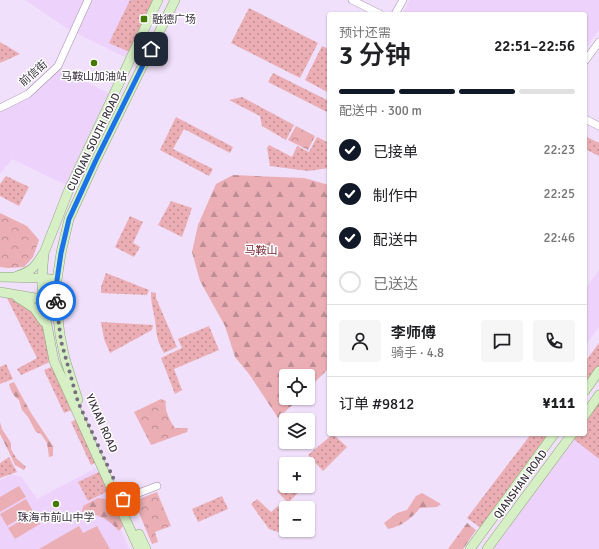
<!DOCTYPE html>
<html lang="zh">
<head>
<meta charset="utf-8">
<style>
  :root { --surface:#fff; --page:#f6f6f6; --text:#202124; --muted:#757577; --line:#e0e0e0; --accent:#111827 }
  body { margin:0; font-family:Signika,"Noto Sans SC",sans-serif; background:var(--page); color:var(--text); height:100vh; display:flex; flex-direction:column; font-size:15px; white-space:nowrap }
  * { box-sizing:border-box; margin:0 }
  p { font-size:13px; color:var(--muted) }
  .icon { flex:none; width:22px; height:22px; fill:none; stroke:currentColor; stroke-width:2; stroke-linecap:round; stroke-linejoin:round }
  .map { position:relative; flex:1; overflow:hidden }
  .panel { position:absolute; left:327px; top:12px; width:260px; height:424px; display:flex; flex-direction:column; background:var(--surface); border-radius:4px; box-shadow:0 1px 3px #0004 }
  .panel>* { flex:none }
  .controls { position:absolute; left:279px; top:369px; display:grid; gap:8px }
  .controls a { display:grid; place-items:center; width:36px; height:36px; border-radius:4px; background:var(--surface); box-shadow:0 1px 3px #0004; font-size:20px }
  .pin { position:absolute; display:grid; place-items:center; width:34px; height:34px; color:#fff; margin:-17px; border-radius:8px; box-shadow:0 2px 6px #0006 }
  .courier { position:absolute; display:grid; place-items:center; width:40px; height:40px; margin:-20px; border:3px solid #1a73e8; border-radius:50%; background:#fff; color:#222; box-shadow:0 1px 5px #0007 }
  .overview em { font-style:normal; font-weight:600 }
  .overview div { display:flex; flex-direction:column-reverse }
  .overview { display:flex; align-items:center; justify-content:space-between; height:68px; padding:0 12px }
  h1 { font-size:26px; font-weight:600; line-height:30px }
  .bar { display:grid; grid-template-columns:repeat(4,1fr); gap:6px 4px; align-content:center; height:48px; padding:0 12px }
  .bar i { height:5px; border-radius:3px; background:var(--line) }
  .bar .on { background:var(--accent) }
  .bar p { grid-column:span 4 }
  .line { display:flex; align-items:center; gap:10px; padding:0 12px; border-top:1px solid var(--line) }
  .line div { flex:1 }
  .round { display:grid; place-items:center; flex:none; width:42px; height:42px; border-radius:4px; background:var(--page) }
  ol { padding:0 12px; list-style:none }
  li { display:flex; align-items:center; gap:12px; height:44px }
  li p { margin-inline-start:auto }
  li .icon { padding:4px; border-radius:50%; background:var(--accent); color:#fff; stroke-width:4 }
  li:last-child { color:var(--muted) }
  li i { width:22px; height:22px; border:2px solid var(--line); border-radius:50% }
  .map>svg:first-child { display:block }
  .built { fill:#edd3fc }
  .grass { fill:url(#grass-dots) }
  .forest { fill:url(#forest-firs) }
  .park { fill:url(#park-crowns) }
  .garden { fill:#eaaeb4 }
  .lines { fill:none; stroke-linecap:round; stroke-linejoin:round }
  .minor-casing { stroke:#a08cab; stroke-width:8 }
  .major-casing { stroke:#8da57c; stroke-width:10 }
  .minor { stroke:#fff; stroke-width:7 }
  .major { stroke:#d6efc5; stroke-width:9 }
  .done { stroke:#786d7f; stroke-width:4; stroke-dasharray:0 7.2 }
  .route { stroke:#1a73e8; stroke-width:5 }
  .poi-dot { fill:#457804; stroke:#fff; stroke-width:1.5 }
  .labels { text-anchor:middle; stroke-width:3; stroke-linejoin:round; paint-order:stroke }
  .poi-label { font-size:11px; fill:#372f3c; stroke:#fff }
  .street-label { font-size:11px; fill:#372f3c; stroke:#fff }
  .park-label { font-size:11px; fill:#7c2838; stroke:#fff }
</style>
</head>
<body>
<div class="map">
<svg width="599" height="549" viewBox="0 0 599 549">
  <defs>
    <pattern id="grass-dots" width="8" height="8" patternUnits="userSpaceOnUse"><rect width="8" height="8" fill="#eaaeb4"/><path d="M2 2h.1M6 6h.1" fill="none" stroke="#be8e94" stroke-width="1.8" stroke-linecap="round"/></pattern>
    <pattern id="forest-firs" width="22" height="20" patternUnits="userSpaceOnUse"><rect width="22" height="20" fill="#eaaeb4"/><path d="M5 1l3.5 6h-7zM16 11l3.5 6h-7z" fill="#be8e94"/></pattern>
    <pattern id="park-crowns" width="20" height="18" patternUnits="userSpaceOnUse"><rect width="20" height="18" fill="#eaaeb4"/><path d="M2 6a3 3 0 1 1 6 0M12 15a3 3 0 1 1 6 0" fill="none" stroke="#be8e94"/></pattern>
  </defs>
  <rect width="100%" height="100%" fill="#f1e0fb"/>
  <path class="built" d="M25 0H88L73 31 66 28Z
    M89 0H157L129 59 74 32Z
    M410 0H599V30L585 49V14H402Z
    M58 67 112 95 70 187 12 159 0 174V109L29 95Z
    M599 270V327L585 346V289Z
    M599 396V549H487L572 434H585Z
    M96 468 129 549H0V480L11 475 21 476 37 499Z"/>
  <path class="grass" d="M130 0H155L129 52 109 43Z
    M249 8 318 43 300 78 231 43Z
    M0 42 20 54 0 63Z
    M322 46 329 49V93L305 80Z
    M273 73 329 101V113L268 82Z
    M242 97 294 125 286 140 262 126 260 116 229 100Z
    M176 117 233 147 230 153 184 129 173 149 213 169 209 176 160 150Z
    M585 136 599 143V156L585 149Z
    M317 137 329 143V168L308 171 270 166 267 148 269 145 292 157 297 146 309 152Z
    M6 176 29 187 19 206 0 196V184Z
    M171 201 192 208 182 237 158 225Z
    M130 216 143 222 133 243 140 247 134 257 115 247Z
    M106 273 149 290 147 295 101 293V287Z
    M151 292 156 293V298L177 347 164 353C156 338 157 335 155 320 153 308 151 304 151 292Z
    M5 294H9L40 317 52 361 21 375 17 369 37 358Z
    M101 322 153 325 152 330 110 353 104 339Z
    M209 326 219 350 174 369 182 390 175 394 161 358 182 348 178 339Z
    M599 343V365L585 384V362Z
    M6 364 13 379 0 384V367Z
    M54 366 74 409 64 413 44 370Z
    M599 398V459L571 437 573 434H585V418Z
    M79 418 99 461 91 465 71 422Z
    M333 434 347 447 323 471 308 455Z
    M531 434H550L481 528 467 518Z
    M9 457 17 472 0 478V463Z
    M101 471 110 490 88 501 78 482Z
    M286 482V486H305L288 503 277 491Z
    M222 496 228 509 198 522 192 509Z
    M257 499 271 512 278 506 286 514V520L285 521 286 523V530H294L296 533 287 535 269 529 251 504Z"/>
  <path class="forest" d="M233 175 304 178 329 185V368L308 389V376H286V398H300L278 418 249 374 235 357 225 326 200 281 192 252 198 225 216 184Z
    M14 382 31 413 53 446V456L49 457 47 443 41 434 36 432 28 417 22 410 19 400C13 396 11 391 9 384Z
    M0 422 2 429 11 443V449L16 458 26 467 24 470 15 465 8 450 0 434Z
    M422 493 441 504 437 507 420 508C411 519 402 526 388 529L384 523 397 513 407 510 416 496Z
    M98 498 113 500 117 507 123 526 119 531C107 518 100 515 82 512L83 506Z
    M467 523 476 530 463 549H448Z"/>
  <path class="park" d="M296 126 315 136 308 150 288 140Z
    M0 213 27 226 39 240 33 257 24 267 8 268 0 267Z
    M161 399 166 401C164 410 170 421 175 428H188L187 432 151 445 134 412Z
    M157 492 171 526 155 532 158 542 152 544 134 501Z"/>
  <path class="garden" d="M19 486 26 497 0 512V497Z
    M26 499 33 511 7 526 0 514Z
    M34 513 40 524 15 539 8 528Z
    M79 526 83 533 97 526 110 549H39Z"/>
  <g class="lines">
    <g class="minor-casing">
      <path id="minor" d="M352 0 380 14
        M395 14 403 0
        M585 61 599 42
        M0 108 28 94 58 66 88 0
        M585 119 599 126
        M123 499 157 486"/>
    </g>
    <g class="major-casing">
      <path id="major" d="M17 276C32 271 35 267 43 254
        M0 277 42 278 57 280
        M0 292 47 300
        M17 297 34 308 44 322
        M585 391 599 371
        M78 400 65 359 60 335 56 301 57 280 61 253 69 219 96 160 175 0
        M585 415 599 395
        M139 534 146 549
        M139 549 54 361 42 299V278L44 253 68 192 158 0
        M470 549 554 434
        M487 549 572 434"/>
    </g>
    <use href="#minor" class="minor"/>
    <use href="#major" class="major"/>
  </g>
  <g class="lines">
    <path class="done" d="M56 301 61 341 78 402 123 499"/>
    <path class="route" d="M56 301 57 280 61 253 69 219 96 160 151 49"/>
  </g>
  <g class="poi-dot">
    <rect x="140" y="15" width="8" height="8" rx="2"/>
    <circle cx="94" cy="63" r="4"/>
    <circle cx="56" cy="504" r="4"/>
  </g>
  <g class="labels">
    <g class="poi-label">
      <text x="152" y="23" text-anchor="start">融德广场</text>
      <text x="94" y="80">马鞍山加油站</text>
      <text x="56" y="521">珠海市前山中学</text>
    </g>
    <g class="street-label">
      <text transform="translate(33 73) rotate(-41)" y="4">前信街</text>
      <text transform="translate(93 142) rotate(-64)" y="4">CUIQIAN SOUTH ROAD</text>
      <text transform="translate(102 423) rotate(66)" y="4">YIXIAN ROAD</text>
      <text transform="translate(520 484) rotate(-54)" y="4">QIANSHAN ROAD</text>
    </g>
    <g class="park-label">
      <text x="261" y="254">马鞍山</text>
    </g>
  </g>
</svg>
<div class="controls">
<a><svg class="icon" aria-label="locate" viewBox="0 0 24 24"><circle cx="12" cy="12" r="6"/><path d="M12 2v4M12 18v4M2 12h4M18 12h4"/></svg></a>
<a><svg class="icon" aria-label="layers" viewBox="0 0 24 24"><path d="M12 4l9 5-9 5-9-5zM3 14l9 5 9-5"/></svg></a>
<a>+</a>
<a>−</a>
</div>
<div class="pin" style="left:123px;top:499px;background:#ea580c"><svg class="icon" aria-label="bag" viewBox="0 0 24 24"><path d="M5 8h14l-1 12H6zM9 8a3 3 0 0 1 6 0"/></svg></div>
<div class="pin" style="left:151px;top:49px;background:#1f2937"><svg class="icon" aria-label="home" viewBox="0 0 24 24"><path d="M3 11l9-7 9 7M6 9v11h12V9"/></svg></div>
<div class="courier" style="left:56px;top:301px"><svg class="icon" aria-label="bike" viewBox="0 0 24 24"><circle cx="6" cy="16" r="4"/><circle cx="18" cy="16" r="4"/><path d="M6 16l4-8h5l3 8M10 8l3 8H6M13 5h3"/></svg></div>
<section class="panel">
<div class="overview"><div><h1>3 分钟</h1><p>预计还需</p></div><em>22:51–22:56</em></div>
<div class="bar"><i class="on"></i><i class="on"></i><i class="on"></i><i></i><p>配送中 · 300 m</p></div>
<ol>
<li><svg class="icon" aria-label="check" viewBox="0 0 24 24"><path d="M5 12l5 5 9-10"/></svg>已接单<p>22:23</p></li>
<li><svg class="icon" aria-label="check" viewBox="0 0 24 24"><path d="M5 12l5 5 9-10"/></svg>制作中<p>22:25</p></li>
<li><svg class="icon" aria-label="check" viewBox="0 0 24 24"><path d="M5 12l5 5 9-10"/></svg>配送中<p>22:46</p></li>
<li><i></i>已送达</li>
</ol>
<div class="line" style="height:72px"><a class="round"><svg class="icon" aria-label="person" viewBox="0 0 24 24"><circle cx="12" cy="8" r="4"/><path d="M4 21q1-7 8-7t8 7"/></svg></a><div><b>李师傅</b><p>骑手 · 4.8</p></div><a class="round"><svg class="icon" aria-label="chat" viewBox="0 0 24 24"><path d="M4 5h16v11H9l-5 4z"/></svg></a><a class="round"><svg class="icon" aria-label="phone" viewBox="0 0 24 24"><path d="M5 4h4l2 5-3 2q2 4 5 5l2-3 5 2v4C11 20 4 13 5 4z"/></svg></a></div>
<div class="line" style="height:52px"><div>订单 #9812</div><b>¥111</b></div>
</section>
</div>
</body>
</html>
